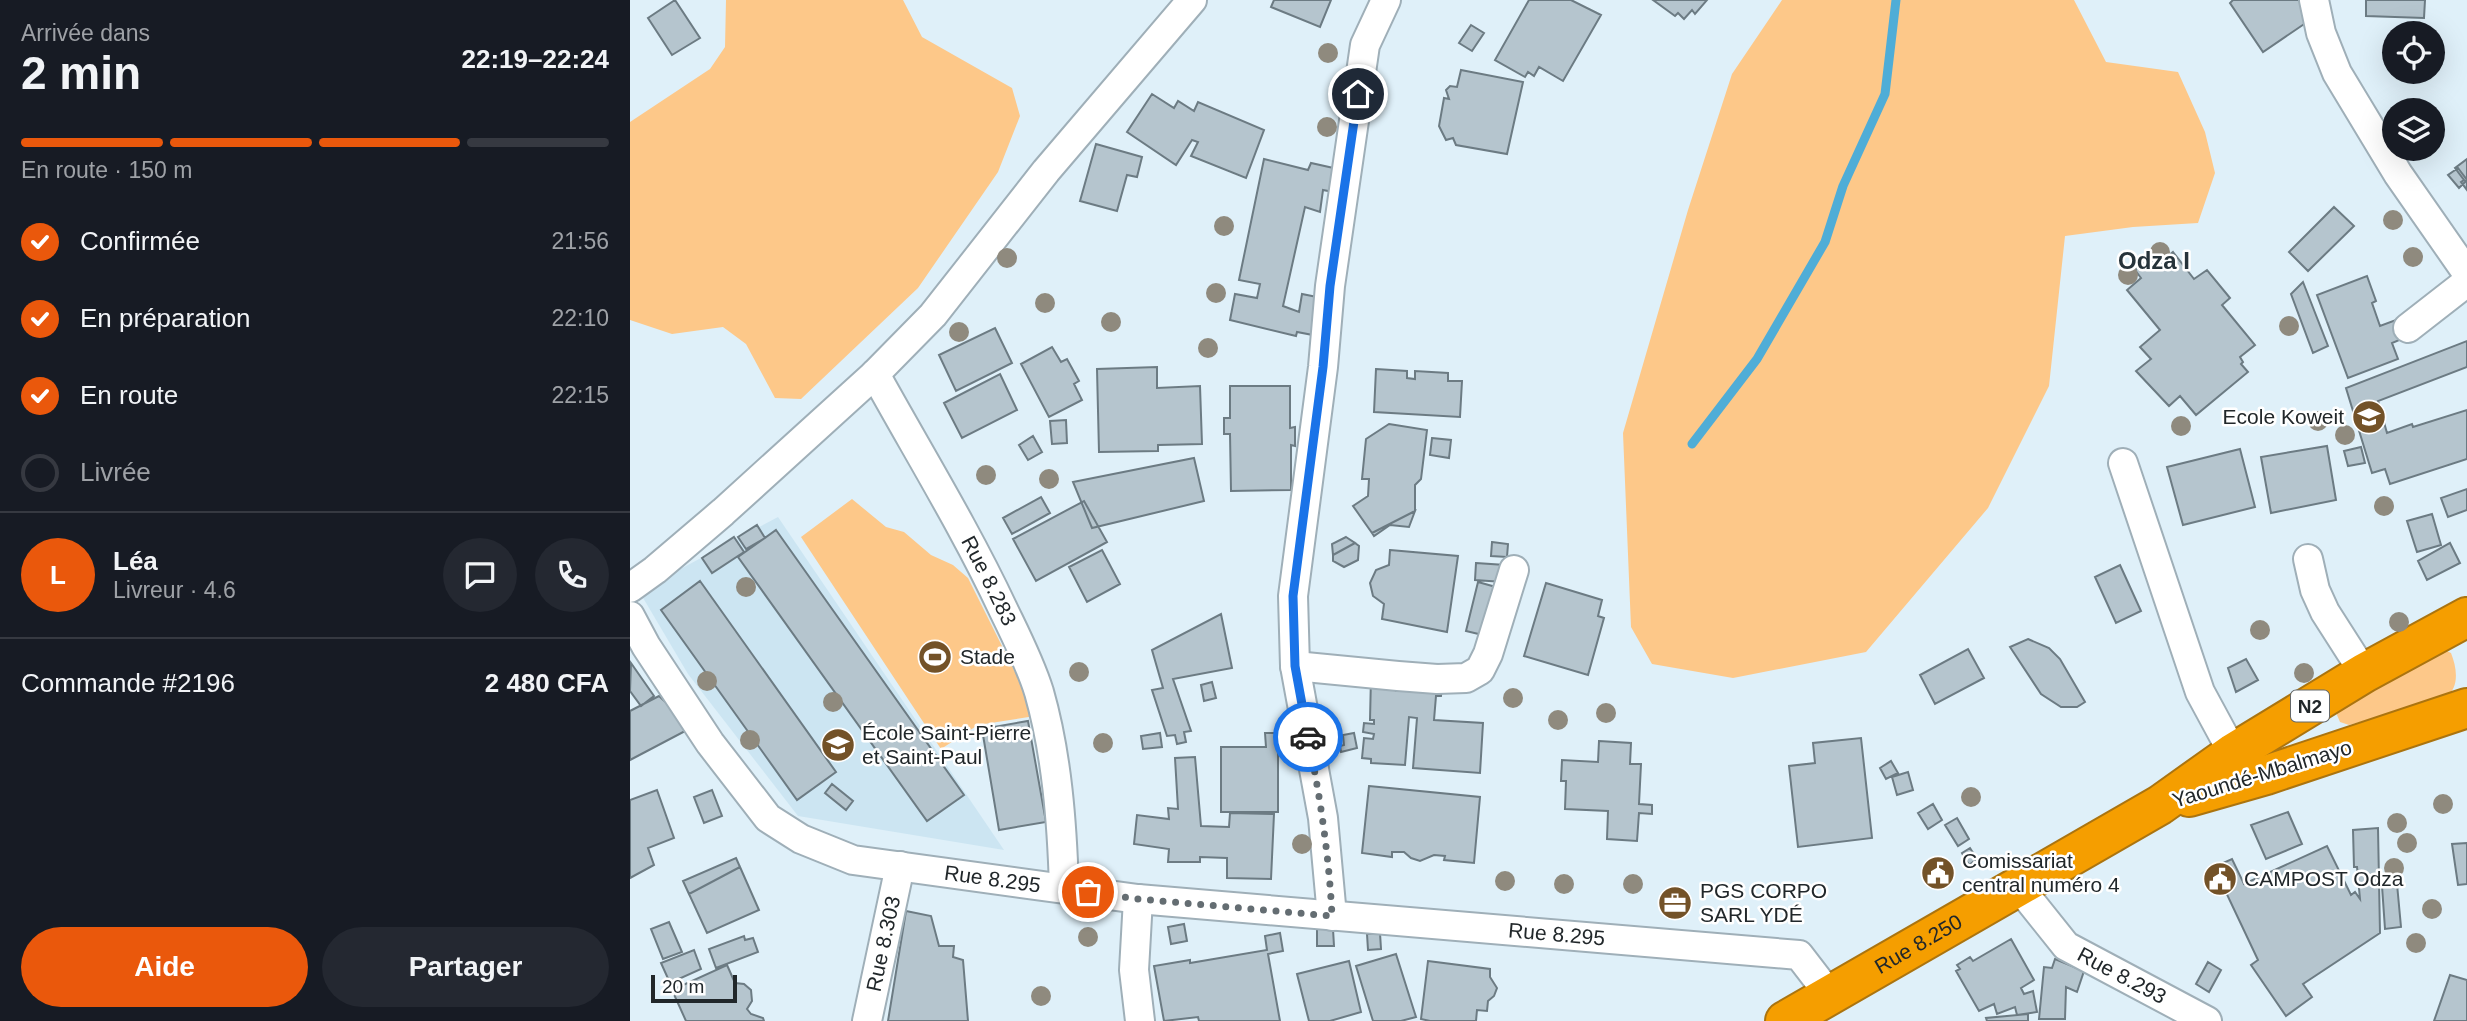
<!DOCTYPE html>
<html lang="fr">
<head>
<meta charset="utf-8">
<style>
  :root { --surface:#171b24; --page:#242831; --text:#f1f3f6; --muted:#9ea1a6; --line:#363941; --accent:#ea580c }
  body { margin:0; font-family:Arial,sans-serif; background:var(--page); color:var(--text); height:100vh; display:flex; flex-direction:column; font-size:26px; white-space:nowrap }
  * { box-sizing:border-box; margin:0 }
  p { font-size:23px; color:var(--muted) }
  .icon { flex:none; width:38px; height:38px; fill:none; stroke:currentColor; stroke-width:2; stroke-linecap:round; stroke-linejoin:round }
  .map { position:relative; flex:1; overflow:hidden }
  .panel { display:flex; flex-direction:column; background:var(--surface); width:630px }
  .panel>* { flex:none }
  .fabs { position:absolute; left:1752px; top:21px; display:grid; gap:14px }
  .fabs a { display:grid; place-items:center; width:63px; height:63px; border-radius:50%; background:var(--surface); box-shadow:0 7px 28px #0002; font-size:35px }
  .scale { position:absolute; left:21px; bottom:18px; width:86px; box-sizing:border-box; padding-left:7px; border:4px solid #21272a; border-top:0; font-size:19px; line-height:24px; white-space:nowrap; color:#21272a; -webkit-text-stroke:5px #fff; paint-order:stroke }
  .pin { position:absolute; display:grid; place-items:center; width:60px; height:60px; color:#fff; margin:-30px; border:4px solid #fff; border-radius:50%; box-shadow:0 2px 7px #0007 }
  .courier { position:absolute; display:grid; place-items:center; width:70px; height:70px; margin:-35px; border:5px solid #1a73e8; border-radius:50%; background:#fff; color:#222; box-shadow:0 2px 9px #0007 }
  .headline em { font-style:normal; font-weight:600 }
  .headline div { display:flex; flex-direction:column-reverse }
  .headline { display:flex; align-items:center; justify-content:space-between; height:119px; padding:0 21px }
  h1 { font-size:46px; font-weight:600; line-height:52px }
  .bar { display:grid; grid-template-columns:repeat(4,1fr); gap:10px 7px; align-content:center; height:84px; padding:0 21px }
  .bar i { height:9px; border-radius:5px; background:var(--line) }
  .bar .current { background:var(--accent) }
  .bar p { grid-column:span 4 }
  .line { display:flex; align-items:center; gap:18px; padding:0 21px; border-top:2px solid var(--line) }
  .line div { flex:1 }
  .round { display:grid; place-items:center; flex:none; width:74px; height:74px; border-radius:37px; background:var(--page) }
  ol { padding:0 21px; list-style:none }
  li { display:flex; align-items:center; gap:21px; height:77px }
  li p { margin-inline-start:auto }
  li .icon { padding:7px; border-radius:50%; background:var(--accent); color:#fff; stroke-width:4 }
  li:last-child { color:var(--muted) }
  li i { width:38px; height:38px; border:4px solid var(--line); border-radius:50% }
  .cta { display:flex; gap:14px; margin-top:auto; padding:14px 21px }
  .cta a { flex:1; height:80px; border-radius:42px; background:var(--accent); color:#fff; font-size:28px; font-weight:600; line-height:80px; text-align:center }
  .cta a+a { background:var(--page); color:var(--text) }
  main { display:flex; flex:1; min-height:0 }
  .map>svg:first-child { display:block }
  .built { fill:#cce5f2 }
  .green { fill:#fdc889 }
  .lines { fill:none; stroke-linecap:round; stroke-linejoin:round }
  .stream { stroke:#4fadd7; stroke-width:9 }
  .building { fill:#b5c5ce; stroke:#6c7b83; stroke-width:2 }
  .minor-casing { stroke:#9fafb8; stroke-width:32 }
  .highway-casing { stroke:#ab740f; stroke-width:42 }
  .minor { stroke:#fff; stroke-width:28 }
  .highway { stroke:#f59e00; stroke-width:38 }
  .tree { fill:#8f8a7e }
  .done { stroke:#646d72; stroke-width:7; stroke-dasharray:0 12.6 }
  .route { stroke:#1a73e8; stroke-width:9 }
  .labels { text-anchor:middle; stroke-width:5; stroke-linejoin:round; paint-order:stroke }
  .shield { fill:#fff; stroke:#64686a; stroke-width:2 }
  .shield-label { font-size:19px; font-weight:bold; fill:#21272a }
  .poi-label { font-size:21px; fill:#21272a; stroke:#fff; text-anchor:start }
  .street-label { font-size:21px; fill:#21272a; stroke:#fff }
  .quarter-label { font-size:24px; font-weight:bold; fill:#26333a; stroke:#fff }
</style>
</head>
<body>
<main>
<section class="panel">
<div class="headline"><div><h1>2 min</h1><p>Arrivée dans</p></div><em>22:19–22:24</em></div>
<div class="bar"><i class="current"></i><i class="current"></i><i class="current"></i><i></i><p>En route · 150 m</p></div>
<ol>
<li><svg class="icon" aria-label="check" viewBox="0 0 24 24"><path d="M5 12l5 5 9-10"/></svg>Confirmée<p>21:56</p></li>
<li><svg class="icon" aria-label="check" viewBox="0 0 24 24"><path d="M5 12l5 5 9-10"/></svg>En préparation<p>22:10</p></li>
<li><svg class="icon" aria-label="check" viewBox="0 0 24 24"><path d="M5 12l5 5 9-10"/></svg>En route<p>22:15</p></li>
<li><i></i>Livrée</li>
</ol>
<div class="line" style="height:126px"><b class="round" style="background:var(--accent);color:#fff">L</b><div><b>Léa</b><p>Livreur · 4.6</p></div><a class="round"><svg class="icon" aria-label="chat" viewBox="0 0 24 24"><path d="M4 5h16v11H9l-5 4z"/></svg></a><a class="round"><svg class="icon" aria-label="phone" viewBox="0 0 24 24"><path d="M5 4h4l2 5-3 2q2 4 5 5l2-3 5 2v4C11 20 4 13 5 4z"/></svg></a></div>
<div class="line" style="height:91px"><div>Commande #2196</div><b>2 480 CFA</b></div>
<div class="cta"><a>Aide</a><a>Partager</a></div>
</section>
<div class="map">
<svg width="1837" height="1021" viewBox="0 0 1837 1021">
  <rect width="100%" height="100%" fill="#dff0f9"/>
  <path class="built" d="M148 517 374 850 168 816 58 674 9 591Z"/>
  <path class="green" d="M96 0H273L292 37 382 88 390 116 368 172 288 288 171 399 145 398 116 344 93 327 42 334 0 320V122L80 69 95 47Z
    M1152 0H1444L1476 62 1548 72 1575 132 1585 173 1568 223 1503 227 1435 236 1419 386 1358 508 1236 652 1103 678 1022 664 1001 627 993 433 1058 210 1102 74Z
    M222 499 256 527 274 532 301 555 323 565 338 578 386 674 397 678 405 716 348 725 311 749 171 537Z
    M1811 648 1821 653C1827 668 1830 688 1815 698L1719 725 1710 722 1707 715 1708 708Z"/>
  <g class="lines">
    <path class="stream" d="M1062 444 1127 359 1195 242 1213 186 1255 94 1266 0"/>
  </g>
  <path class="building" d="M45 0 70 38 42 55 18 18Z
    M644 0H701L690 27 641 7Z
    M899 0H941L971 15 933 81 909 67 904 76 898 72 895 77 865 60Z
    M1023 0H1077L1065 14 1062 10 1054 19 1048 13 1045 16Z
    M1603 0H1671L1683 18 1633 52 1600 3Z
    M1736 0H1795L1794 18 1736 16Z
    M841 25 854 33 842 51 829 43Z
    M831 70 893 82 877 154 826 145 823 138 816 140 809 126 814 98 819 99 816 90 820 86 827 87Z
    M522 94 544 108 548 101 564 111 568 102 634 130 616 178 561 156 568 142 562 140 546 165 497 132Z
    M466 144 512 157 507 177 497 175 487 211 450 201Z
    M634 159 678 170 681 163 717 171 713 194 693 190 690 212 675 207 653 306 669 312 672 294 697 299 693 337 667 332 666 336 600 320 605 294 627 298 630 284 609 280Z
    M1837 159V190L1831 182 1834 180 1825 168Z
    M1828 168 1837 180 1829 188 1818 175Z
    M1704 207 1724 226 1678 271 1659 252Z
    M1543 252 1564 279 1577 270 1600 298 1592 305 1625 345 1610 357 1613 362 1611 364 1618 372 1566 415 1550 396 1539 406 1506 371 1521 359 1510 347 1530 330 1497 290 1511 278 1505 270 1522 256 1528 264Z
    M1737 276 1746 301 1742 303 1750 326 1774 317 1781 335 1762 343 1768 359 1718 378 1687 295Z
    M1673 282 1698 346 1683 353 1661 294Z
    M365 328 382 363 326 391 309 355Z
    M1837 341V367L1748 401 1757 433 1782 424 1783 427 1837 410V459L1760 484 1755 469 1742 473 1716 388Z
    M422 347 431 362 437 359 449 381 444 384 452 400 419 417 391 364Z
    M527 367V388L570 386 572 444 528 445V451L469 452 467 369Z
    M746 369 777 371V378L785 379V371L818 373V381H832L830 417 744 412Z
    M370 374 387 410 332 438 314 403Z
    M600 386H660V428L665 427V446L661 445V490L601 491 600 434H594V418H600Z
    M436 420 437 443 422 444 420 421Z
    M759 424 797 430 791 479 785 485V511L742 533 723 506 738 496 739 479H732L736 439Z
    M403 436 412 452 398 460 389 445Z
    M802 438 821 440 819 458 800 455Z
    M1697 446 1706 500 1641 513 1631 457Z
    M1731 447 1735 463 1718 466 1714 451Z
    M1610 449 1625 507 1553 525 1537 467Z
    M564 458 574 501 462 528 443 482Z
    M1837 489V510L1818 517 1811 498Z
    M411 497 420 513 382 534 373 518Z
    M454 501 477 542 406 581 383 539Z
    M785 511 779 527 760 525 744 536 742 533Z
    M1802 514 1811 545 1787 552 1777 521Z
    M127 525 135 538 116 549 108 537Z
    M146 530 334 795 297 821 108 557Z
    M104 537 114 552 82 573 72 558Z
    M716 537 725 543 703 555 702 544Z
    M862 542 878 544 877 557 861 556Z
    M725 543 729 546 728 560 714 567 703 561V555Z
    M1820 543 1830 563 1797 580 1788 561Z
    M472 550 490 584 457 602 439 567Z
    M760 550 828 556 817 632 752 619 754 604 743 596 740 583 746 570 759 565Z
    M846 563 875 565 873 582 845 580Z
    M1490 565 1511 611 1486 623 1465 577Z
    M70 581 206 772 167 800 31 610Z
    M848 582 873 589 861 637 836 631Z
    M916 583 972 600 968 616 974 618 958 675 894 656Z
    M591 614 602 668 543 679 561 731 554 732 556 742 547 744 545 735 537 736 522 690 533 688 522 650Z
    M1398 639 1419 648 1430 659 1455 702 1447 707H1431L1411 694 1380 647Z
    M1338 649 1354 678 1305 704 1290 675Z
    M1616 659 1628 680 1606 692 1598 668Z
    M1 663 24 696 11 706 0 691Z
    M741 677 767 684 766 691H777L778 681 812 688 811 696H806L804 720 853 723 850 773 783 768 787 718 779 717 775 765 741 763V759L732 758 734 738 743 739 744 734 733 732 734 723 744 724V720H740Z
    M582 682 586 698 574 701 571 685Z
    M29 696 55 720 59 729 0 760V711Z
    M398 721 416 822 369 830 352 729Z
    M530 733 532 747 513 749 511 736Z
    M635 733H656V751L648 750V812H591V747H636Z
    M724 733 727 748 711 752 710 746 714 745 713 735Z
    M1231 738 1242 838 1168 847 1159 766 1185 763 1183 743Z
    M969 741 1001 743 1000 764H1011L1009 804 1022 805V814L1009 813 1007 841 977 839 978 811 935 809 936 781H931L932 760 968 762Z
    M565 757 571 826 599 827 600 813 644 814 641 879 597 878V858L570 857V862H538L539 849 504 844 507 815 539 819 538 808 548 809 545 758Z
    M1261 761 1268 773 1256 779 1250 768Z
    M1278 772 1283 790 1267 795 1262 777Z
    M202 784 223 801 216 810 195 793Z
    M739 786 850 797 844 863 814 860 815 856 804 855 790 861 781 858 774 852H762V857L732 853Z
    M27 790 44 838 18 848 24 865 0 878V800Z
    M82 790 92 816 74 823 64 797Z
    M1303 804 1312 820 1298 829 1288 813Z
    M1658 812 1672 844 1636 859 1621 825Z
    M1327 818 1339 839 1328 846 1315 825Z
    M1748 828 1750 933 1673 984 1682 997 1656 1016 1621 965 1628 960 1584 867 1602 859 1614 884 1697 846 1721 895 1725 892 1730 899 1727 867H1724L1723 830Z
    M1837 843V884L1828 885 1822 844Z
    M1340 848 1347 859 1339 865 1332 853Z
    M106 858 110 867 59 894 53 881Z
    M110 867 129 910 77 933 59 894Z
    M1767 884 1771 927 1755 929 1752 886Z
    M276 911 301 916 309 946H324L323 957 333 960 338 1021H258Z
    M39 922 52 952 33 959 21 929Z
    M554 924 557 941 541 944 538 927Z
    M687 929H703L704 946H687Z
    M650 933 653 951 638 954 650 1021H569L568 1017 534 1021 524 966 560 960V963L637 950 635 936Z
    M750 933 751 949 738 950 737 934Z
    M114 936 115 940 123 938 128 952 86 968 79 949Z
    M1381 939 1404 980 1391 988 1394 994 1403 991 1407 1012 1387 1015 1385 1007 1367 1014 1364 1004 1349 1011 1326 971 1330 969 1327 965 1340 957 1343 961Z
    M64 950 71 969 40 983 31 963Z
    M766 954 786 1017 771 1021H743L726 966Z
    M1425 959 1454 971 1447 992 1436 987 1435 1019H1409L1414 967 1422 968Z
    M719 961 731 1012 700 1021H679L667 974Z
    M798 961 860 969V977L867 988 864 996 858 1001 857 1011 847 1010 846 1021H800L791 1019Z
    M1578 962 1591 970 1579 992 1566 984Z
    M97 965 105 983 114 984 121 990 122 1001 117 1009 121 1014 133 1018 134 1021H56L42 990Z
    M1820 975 1837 980V1021H1804Z
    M1398 1014V1021H1357L1356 1018Z"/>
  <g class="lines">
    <g class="minor-casing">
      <g id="minor">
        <path d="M1684 0 1691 33 1707 73 1768 174 1837 273"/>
        <path d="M1778 328 1837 282"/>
        <path id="s1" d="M245 374C288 452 335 528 373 609 386 636 400 663 409 692 427 755 432 823 434 888"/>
        <path d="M1493 463 1570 692 1603 753"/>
        <path d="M1678 559 1685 590 1695 612 1734 673"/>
        <path d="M0 588 25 570 93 512 245 374 303 315 416 171 562 0"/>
        <path id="s2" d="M0 616 16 646 80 743 138 818 171 839 223 860 508 899 1169 955 1199 994"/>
        <path d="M665 666 768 676 807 679 836 678 850 670 858 654 884 570"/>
        <path id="s3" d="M1388 886 1436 946 1577 1021"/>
        <path d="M508 899 504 970 510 1021"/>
        <path d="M702 916 693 818 665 666 663 596 693 367 700 286 735 45 756 0"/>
        <path id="s4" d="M237 1021 270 866"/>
      </g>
    </g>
    <g class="highway-casing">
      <g id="highway">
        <path d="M1559 797 1636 775 1837 708"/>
        <path id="s5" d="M1155 1021 1530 805 1603 753 1734 673 1837 617"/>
      </g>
    </g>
    <use href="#minor" class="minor"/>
    <use href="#highway" class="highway"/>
  </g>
  <g class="tree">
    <circle cx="698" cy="53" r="10"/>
    <circle cx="697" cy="127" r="10"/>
    <circle cx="1763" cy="220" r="10"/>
    <circle cx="594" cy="226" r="10"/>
    <circle cx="1530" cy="252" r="10"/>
    <circle cx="1783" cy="257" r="10"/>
    <circle cx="377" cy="258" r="10"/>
    <circle cx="1498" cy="275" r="10"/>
    <circle cx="586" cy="293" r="10"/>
    <circle cx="415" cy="303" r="10"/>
    <circle cx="481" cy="322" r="10"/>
    <circle cx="1659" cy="326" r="10"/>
    <circle cx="329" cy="332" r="10"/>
    <circle cx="578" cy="348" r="10"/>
    <circle cx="1688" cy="421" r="10"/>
    <circle cx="1551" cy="426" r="10"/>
    <circle cx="1715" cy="435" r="10"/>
    <circle cx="356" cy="475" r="10"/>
    <circle cx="419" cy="479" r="10"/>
    <circle cx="1754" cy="506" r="10"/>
    <circle cx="116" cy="587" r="10"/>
    <circle cx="1769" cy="622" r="10"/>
    <circle cx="1630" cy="630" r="10"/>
    <circle cx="449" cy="672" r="10"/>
    <circle cx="1674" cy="673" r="10"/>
    <circle cx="77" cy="681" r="10"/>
    <circle cx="883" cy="698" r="10"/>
    <circle cx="203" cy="702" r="10"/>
    <circle cx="976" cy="713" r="10"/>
    <circle cx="928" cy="720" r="10"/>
    <circle cx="120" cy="740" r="10"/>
    <circle cx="473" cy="743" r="10"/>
    <circle cx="1341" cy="797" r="10"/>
    <circle cx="1813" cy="804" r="10"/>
    <circle cx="1767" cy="823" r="10"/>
    <circle cx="1777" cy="843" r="10"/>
    <circle cx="672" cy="844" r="10"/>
    <circle cx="1764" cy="868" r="10"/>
    <circle cx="875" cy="881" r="10"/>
    <circle cx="934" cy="884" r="10"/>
    <circle cx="1003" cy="884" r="10"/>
    <circle cx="1802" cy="909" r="10"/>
    <circle cx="458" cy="937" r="10"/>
    <circle cx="1786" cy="943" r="10"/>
    <circle cx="411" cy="996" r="10"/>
  </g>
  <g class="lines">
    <path class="done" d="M458 892 508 899 702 916C699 855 690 796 678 737"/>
    <path class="route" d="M678 737 665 666 663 596 693 367 700 286 728 94"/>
  </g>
  <defs>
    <g id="school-disc" transform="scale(1.75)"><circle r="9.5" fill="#735228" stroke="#fff"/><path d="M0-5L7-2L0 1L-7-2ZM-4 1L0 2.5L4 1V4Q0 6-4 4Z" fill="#fff"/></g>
    <g id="stadium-disc" transform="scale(1.75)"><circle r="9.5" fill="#735228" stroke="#fff"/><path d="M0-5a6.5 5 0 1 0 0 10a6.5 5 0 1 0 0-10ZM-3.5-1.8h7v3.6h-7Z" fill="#fff"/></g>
    <g id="civic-disc" transform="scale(1.75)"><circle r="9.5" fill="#735228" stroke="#fff"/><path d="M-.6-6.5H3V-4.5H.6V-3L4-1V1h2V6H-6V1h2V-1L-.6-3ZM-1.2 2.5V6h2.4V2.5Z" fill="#fff"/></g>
    <g id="office-disc" transform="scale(1.75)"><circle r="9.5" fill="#735228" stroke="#fff"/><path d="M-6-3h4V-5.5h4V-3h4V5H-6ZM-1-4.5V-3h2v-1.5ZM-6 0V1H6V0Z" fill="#fff"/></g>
  </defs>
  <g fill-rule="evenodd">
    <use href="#school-disc" x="1739" y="417"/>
    <use href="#stadium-disc" x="305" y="657"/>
    <use href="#school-disc" x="208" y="745"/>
    <use href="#civic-disc" x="1308" y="873"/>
    <use href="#civic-disc" x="1590" y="879"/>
    <use href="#office-disc" x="1045" y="903"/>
  </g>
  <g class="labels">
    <rect class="shield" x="1661" y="690.5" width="38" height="31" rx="5"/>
    <g class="shield-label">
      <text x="1680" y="713">N2</text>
    </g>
    <g class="poi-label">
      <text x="1714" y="424" text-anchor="end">Ecole Koweit</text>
      <text x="330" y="664">Stade</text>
      <text x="232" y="740">École Saint-Pierre<tspan x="232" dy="24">et Saint-Paul</tspan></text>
      <text x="1332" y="868">Comissariat<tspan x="1332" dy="24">central numéro 4</tspan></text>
      <text x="1614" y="886">CAMPOST Odza</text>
      <text x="1070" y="898">PGS CORPO<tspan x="1070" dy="24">SARL YDÉ</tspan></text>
    </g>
    <g class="street-label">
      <text dy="7" stroke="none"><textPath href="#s1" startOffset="236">Rue 8.283</textPath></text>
      <text transform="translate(1632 774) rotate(-17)" y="7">Yaoundé-Mbalmayo</text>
      <text dy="7" stroke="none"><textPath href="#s2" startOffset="481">Rue 8.295</textPath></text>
      <text dy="7" stroke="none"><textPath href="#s2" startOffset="1048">Rue 8.295</textPath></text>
      <text dy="7" stroke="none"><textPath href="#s4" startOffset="79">Rue 8.303</textPath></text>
      <text dy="7" stroke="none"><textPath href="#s5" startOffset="154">Rue 8.250</textPath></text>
      <text dy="7" stroke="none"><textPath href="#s3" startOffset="140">Rue 8.293</textPath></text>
    </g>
    <g class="quarter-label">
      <text x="1524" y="269">Odza I</text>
    </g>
  </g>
</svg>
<div class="fabs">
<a><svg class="icon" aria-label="locate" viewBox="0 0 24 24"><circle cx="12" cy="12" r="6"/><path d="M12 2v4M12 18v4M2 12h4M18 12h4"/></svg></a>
<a><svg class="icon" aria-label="layers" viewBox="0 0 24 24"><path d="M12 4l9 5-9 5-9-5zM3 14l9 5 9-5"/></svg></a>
</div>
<div class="scale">20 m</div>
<div class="pin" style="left:458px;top:892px;background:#ea580c"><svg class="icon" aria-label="bag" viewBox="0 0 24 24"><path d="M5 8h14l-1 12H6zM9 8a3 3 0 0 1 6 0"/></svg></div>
<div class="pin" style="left:728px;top:94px;background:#1f2937"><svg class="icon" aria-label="home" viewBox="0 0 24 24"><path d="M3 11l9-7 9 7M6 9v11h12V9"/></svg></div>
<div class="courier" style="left:678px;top:737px"><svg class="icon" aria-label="car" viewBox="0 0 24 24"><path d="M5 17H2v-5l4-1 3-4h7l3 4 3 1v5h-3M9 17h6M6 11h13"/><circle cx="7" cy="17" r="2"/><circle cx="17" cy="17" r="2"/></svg></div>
</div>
</main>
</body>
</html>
